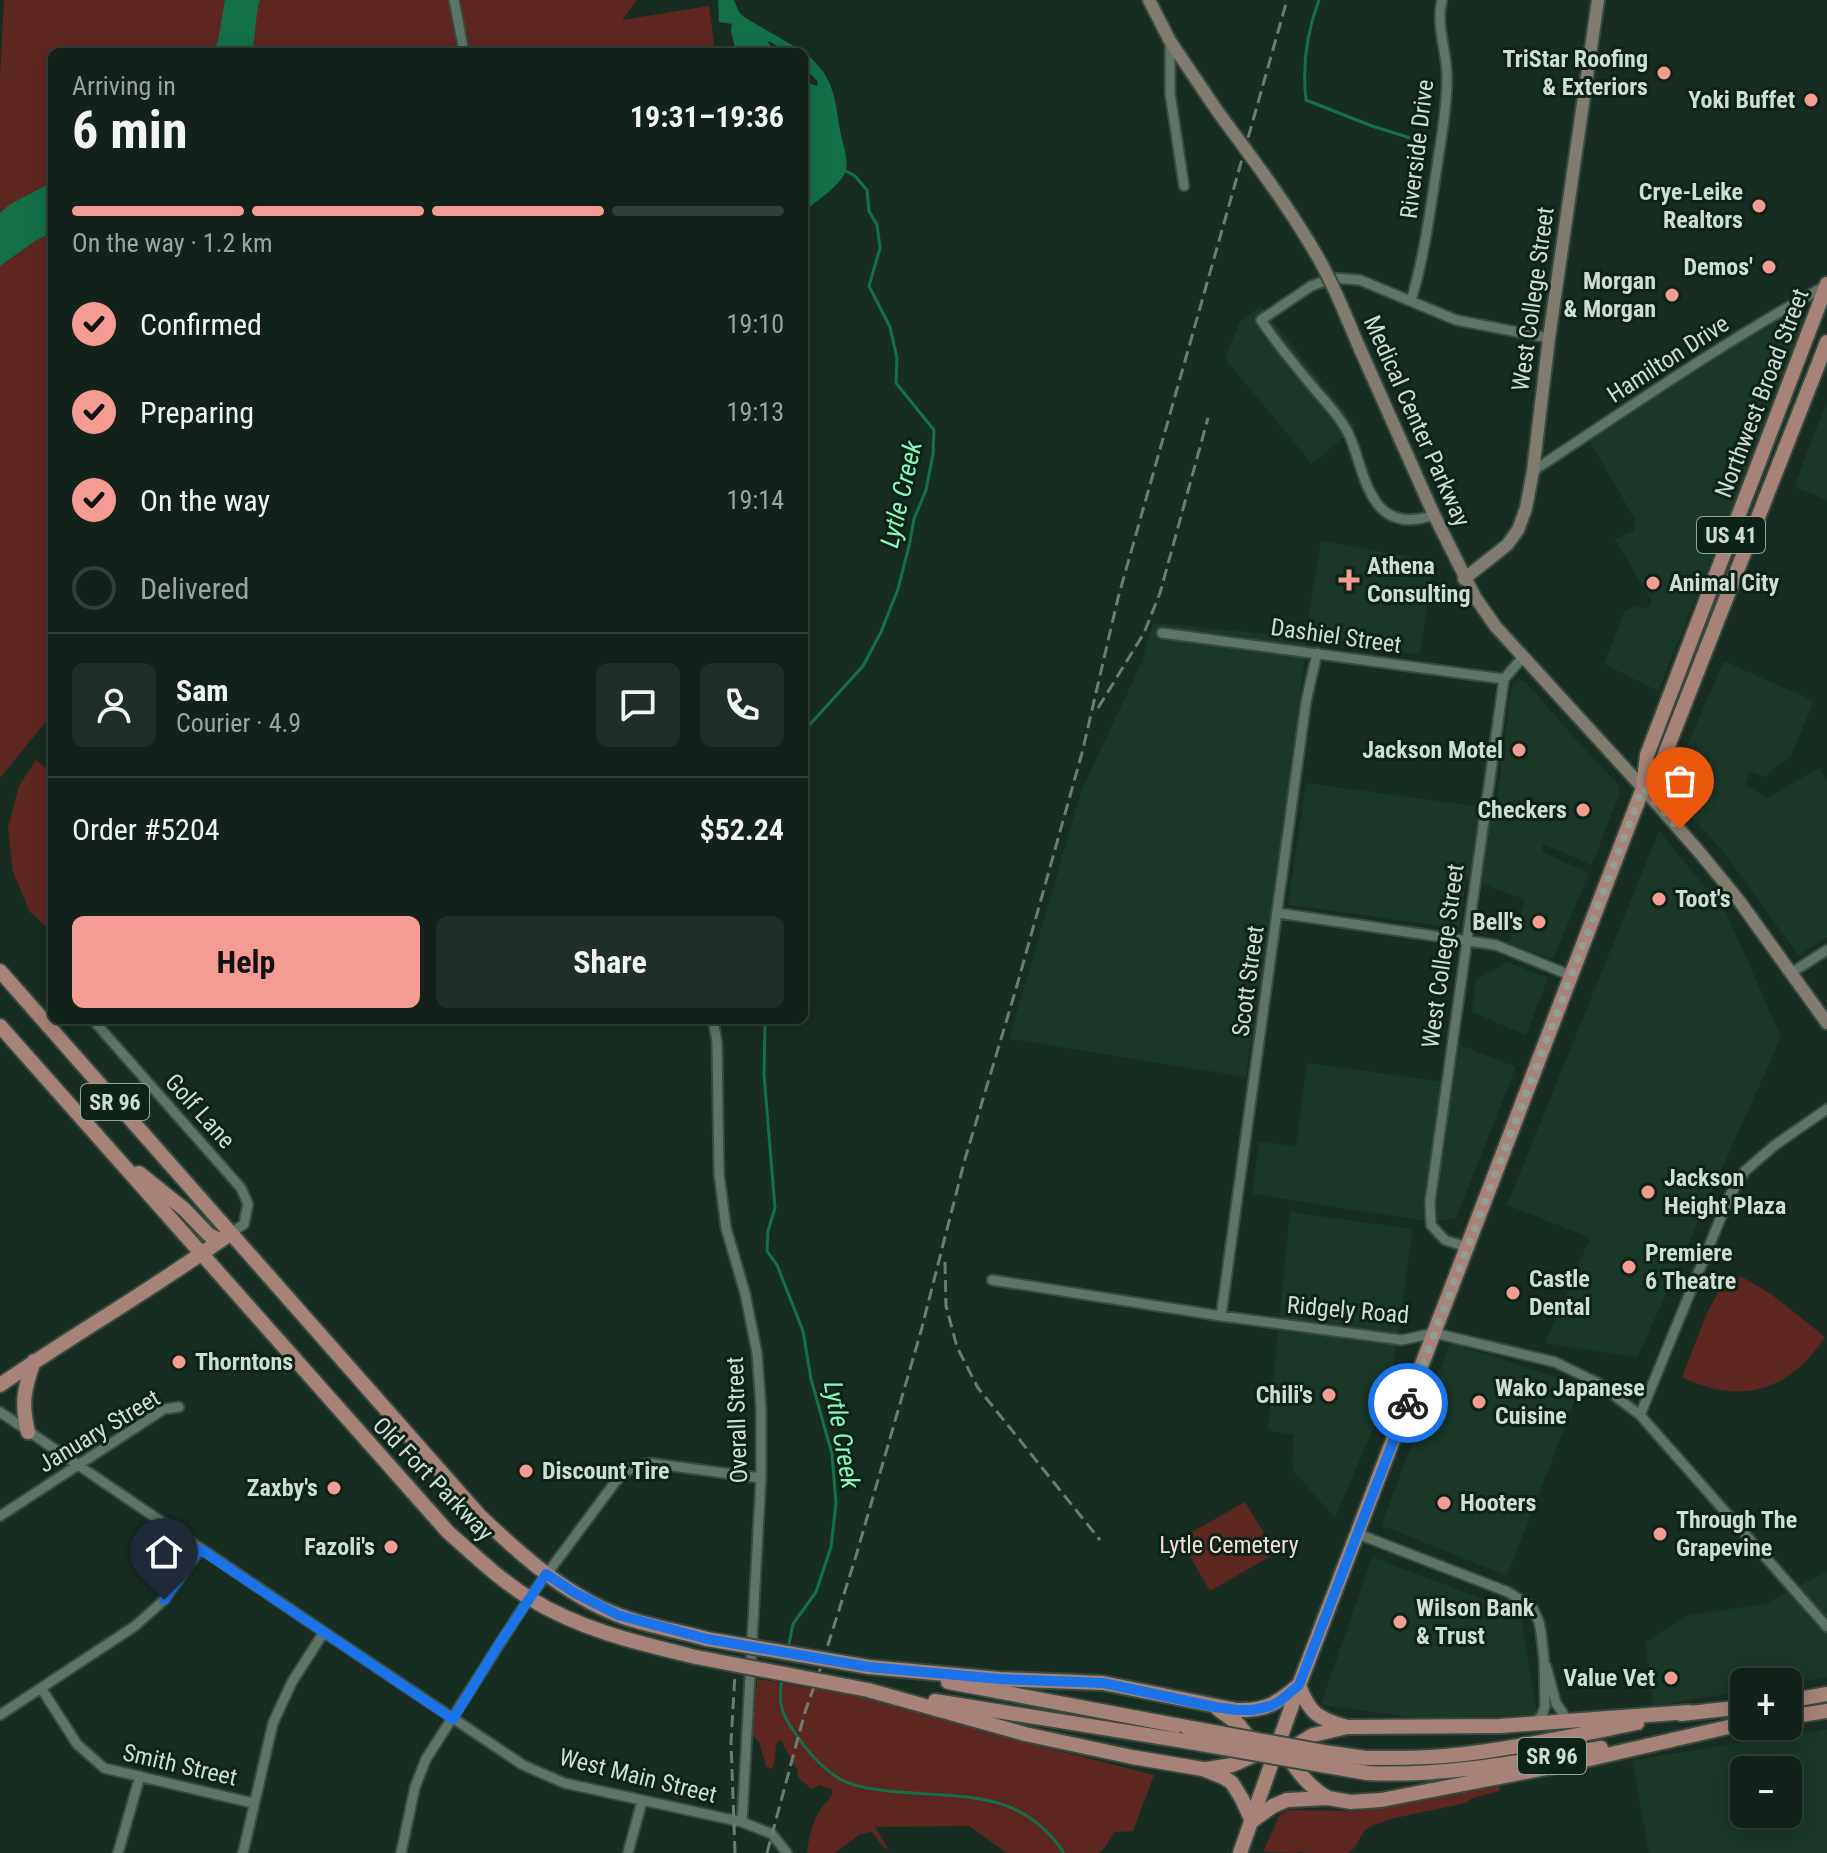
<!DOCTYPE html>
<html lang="en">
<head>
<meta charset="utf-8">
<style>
  :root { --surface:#12221a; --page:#1f2f27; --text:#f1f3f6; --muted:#9ca4a2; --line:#313f39; --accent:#f59c92 }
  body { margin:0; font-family:"Roboto Condensed",sans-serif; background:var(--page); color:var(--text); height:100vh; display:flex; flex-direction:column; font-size:30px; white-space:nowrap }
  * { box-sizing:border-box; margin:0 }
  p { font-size:26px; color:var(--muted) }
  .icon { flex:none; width:44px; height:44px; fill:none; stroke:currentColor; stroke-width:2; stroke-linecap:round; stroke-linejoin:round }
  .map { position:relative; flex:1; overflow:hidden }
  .drawer { position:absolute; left:48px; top:48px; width:760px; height:976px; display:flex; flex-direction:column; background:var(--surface); border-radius:12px; box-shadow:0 4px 20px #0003,0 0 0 2px var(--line) }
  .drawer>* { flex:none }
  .tools { position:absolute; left:1730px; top:1668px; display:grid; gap:16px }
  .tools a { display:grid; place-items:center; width:72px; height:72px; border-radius:12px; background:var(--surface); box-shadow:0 4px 20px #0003,0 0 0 2px var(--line); font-size:40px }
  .pin { position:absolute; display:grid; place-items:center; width:68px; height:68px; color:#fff; margin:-82px -34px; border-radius:50% 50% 50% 0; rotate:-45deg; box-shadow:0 0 8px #0007 }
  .pin .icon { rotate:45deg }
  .courier { position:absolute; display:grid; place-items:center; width:80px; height:80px; margin:-40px; border:6px solid #1a73e8; border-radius:50%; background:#fff; color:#222; box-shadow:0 2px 10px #0007 }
  .overview em { font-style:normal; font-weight:700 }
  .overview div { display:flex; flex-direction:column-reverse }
  .overview { display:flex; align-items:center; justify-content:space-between; height:136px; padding:0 24px }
  h1 { font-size:52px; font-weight:700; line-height:60px }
  .bar { display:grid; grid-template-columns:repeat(4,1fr); gap:12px 8px; align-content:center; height:96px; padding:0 24px }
  .bar i { height:10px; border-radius:6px; background:var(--line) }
  .bar .current { background:var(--accent) }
  .bar p { grid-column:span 4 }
  .line { display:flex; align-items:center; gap:20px; padding:0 24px; border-top:2px solid var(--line) }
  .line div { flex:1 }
  .round { display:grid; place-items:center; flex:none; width:84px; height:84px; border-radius:12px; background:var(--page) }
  ol { padding:0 24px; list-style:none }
  li { display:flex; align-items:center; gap:24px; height:88px }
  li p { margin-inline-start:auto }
  li .icon { padding:8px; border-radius:50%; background:var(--accent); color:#111; stroke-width:4 }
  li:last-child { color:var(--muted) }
  li i { width:44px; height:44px; border:4px solid var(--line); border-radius:50% }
  .cta { display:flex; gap:16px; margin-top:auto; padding:16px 24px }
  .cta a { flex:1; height:92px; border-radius:12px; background:var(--accent); color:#111; font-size:32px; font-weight:700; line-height:92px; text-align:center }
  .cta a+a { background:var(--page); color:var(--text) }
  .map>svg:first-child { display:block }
  .built { fill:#1a3728; fill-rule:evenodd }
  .green { fill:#5e2621 }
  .water { fill:#137049 }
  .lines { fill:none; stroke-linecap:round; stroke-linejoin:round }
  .stream { stroke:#137049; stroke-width:3 }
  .street-casing { stroke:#384940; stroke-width:13 }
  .secondary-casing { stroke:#384940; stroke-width:16 }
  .primary-casing { stroke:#384940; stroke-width:18 }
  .street { stroke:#5d7467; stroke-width:9 }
  .secondary { stroke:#827b70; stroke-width:12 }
  .primary { stroke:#a78278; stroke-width:14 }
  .rail { stroke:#6b7d73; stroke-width:3; stroke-dasharray:12 6; stroke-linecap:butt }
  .secondary-bridge-casing { stroke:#384940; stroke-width:16; stroke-linecap:butt }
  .primary-bridge-casing { stroke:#384940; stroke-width:18; stroke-linecap:butt }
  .secondary-bridge { stroke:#827b70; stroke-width:12 }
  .primary-bridge { stroke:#a78278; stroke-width:14 }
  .done { stroke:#909f96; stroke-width:8; stroke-dasharray:0 14.4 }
  .route { stroke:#1a73e8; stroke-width:10 }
  .poi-dot { fill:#f59c92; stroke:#0e2318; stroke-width:3 }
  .labels { text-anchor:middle; stroke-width:6; stroke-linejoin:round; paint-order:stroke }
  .shield { fill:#0e2318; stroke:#96a59c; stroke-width:2 }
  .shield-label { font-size:22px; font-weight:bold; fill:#d0ddd5 }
  .poi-label { font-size:24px; font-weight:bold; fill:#d0ddd5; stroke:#0e2318; text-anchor:end }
  .street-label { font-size:24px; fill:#d0ddd5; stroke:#0e2318 }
  .park-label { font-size:24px; fill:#f4ddd9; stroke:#0e2318 }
  .water-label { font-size:26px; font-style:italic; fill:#88fabe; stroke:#0e2318 }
</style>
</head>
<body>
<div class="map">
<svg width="1827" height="1853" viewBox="0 0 1827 1853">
  <rect width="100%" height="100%" fill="#182d22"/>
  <path class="built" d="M1261 306 1356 426 1312 464 1225 359 1240 321Z
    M1795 309 1808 320 1658 691 1604 664 1625 611 1638 606 1647 609 1652 602 1615 539 1634 531 1635 519 1588 439 1704 362 1706 364Z
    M1827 400V500L1794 487Z
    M1321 541 1433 561 1420 655 1305 635Z
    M1153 623 1307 638 1286 816 1246 1077 1009 1039 1082 789 1141 664Z
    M1724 661 1814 701 1791 756 1764 777 1750 771 1745 785 1767 798 1819 768 1827 780V937L1798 955 1726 855 1677 801 1670 784Z
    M1520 680 1526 682 1573 736 1619 786 1620 792 1592 865 1543 844 1542 852 1589 873 1553 959 1509 943 1525 900 1486 885 1466 879 1459 928 1288 905 1306 783 1496 809 1511 689 1514 683Z
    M1659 831 1726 912 1781 1037 1637 1358 1545 1343 1590 1238 1507 1205Z
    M1507 962 1548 978 1526 1035 1472 1012 1476 980Z
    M1460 1045 1516 1067 1456 1218 1449 1220H1419L1252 1194 1259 1142 1296 1146 1307 1063 1452 1083Z
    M1290 1212 1413 1229 1394 1360 1386 1398 1335 1518 1292 1469 1293 1435 1268 1430Z
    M1450 1343 1581 1385 1507 1576 1381 1525Z
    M1372 1557 1520 1613 1537 1714 1428 1719 1321 1705Z
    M1827 1571V1678L1788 1684V1682H1744V1691L1653 1706 1645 1642 1686 1616 1768 1603Z
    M1827 1729V1853H1649L1632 1760ZM1744 1770H1788V1814H1744Z"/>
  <path class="green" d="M4 0H637L622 20 709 6 715 52H52V714L0 778V78Z
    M36 760 52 774 51 931 30 912 13 872 8 828 19 786Z
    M1742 1277 1771 1294 1825 1337C1790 1391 1740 1406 1682 1377L1707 1313 1724 1282Z
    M1245 1502 1276 1553 1210 1591 1180 1539Z
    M757 1679 860 1697 1020 1741 1154 1775 1133 1831 1114 1832 1106 1846 1099 1853H1007L969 1826 875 1827 889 1850 883 1847 872 1832 860 1834 835 1853H807C809 1836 812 1822 822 1807 827 1801 831 1799 833 1790L820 1785 812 1789 798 1778V1771L780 1739 776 1745 774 1765 771 1769 766 1766 759 1742 743 1723 745 1697 757 1687Z
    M1499 1785 1500 1791 1472 1798 1465 1803C1447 1808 1377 1819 1367 1829 1358 1836 1358 1848 1348 1853H1305L1298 1851 1297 1853 1263 1852 1279 1816 1287 1810 1360 1811 1455 1795Z"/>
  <path class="water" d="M225 0H260C255 17 256 35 252 52H212L218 41Z
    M718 0H734L739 12 744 17 804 52H787L769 41 768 43 778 52H736L731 31 732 24 719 22Z
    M804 52C836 78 834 98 841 135 844 147 849 161 845 173 839 186 816 202 804 211V77L811 84 817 86 818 82 804 67Z
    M52 182V232L35 241 0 266V213L9 205Z"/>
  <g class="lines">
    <path class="stream" d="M1319 0C1307 32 1302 66 1306 100L1372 126 1423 142
      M804 731 863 666 881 632 898 589 909 546 914 519 926 490 933 454 934 430 896 383 897 358 890 327 869 286 880 248 877 225 869 211 867 190 855 176 842 169
      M765 1020 764 1075 775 1208 768 1231 767 1251 777 1265 803 1331 811 1379 832 1454 836 1503 831 1547 816 1592 793 1624 788 1649
      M782 1680C777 1705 783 1716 797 1736 808 1752 823 1769 840 1779 854 1787 872 1789 888 1791 957 1799 1020 1786 1064 1853"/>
    <g class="street-casing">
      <path id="street" d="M454 0 464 52
        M1170 41V93L1184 186
        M1411 301C1424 257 1430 212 1437 166 1441 138 1447 109 1447 80 1448 53 1435 27 1442 0
        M1533 471C1630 407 1725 341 1827 285
        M1434 515C1417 521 1398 523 1383 510 1364 492 1360 460 1350 437 1343 421 1330 407 1318 393 1298 369 1278 346 1261 320L1311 286 1334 278 1360 280 1456 320 1549 338
        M1162 633 1504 679
        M1278 913 1496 945 1572 976
        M1791 973 1827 950
        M93 1020 241 1188 248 1204 244 1224 231 1233
        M713 1020 717 1042 719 1174 726 1228 745 1293 757 1353 761 1408V1478L742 1822
        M1467 1247 1445 1240 1431 1225 1430 1202 1504 679 1523 657
        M992 1280 1221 1316 1402 1340 1434 1333 1555 1362 1598 1383 1640 1415 1827 1627
        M1221 1316 1306 702 1317 653
        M0 1412 324 1632 523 1765 564 1783 742 1822 772 1834 787 1853
        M1640 1415 1730 1195 1745 1171 1775 1145 1827 1109
        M0 1516 164 1409 179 1407
        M1358 1534 1508 1592 1532 1607 1539 1622 1541 1632 1544 1659 1545 1706 1542 1715 1534 1724
        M1546 1666 1556 1703 1568 1721
        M41 1688 77 1744 104 1768 253 1803
        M0 1715 135 1626 164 1600 200 1549
        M118 1853 140 1776
        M243 1853 273 1723 292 1682 324 1632
        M401 1853 415 1787 426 1759 529 1598 616 1481 631 1468 650 1463 761 1478
        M628 1853 642 1801"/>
    </g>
    <g class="secondary-casing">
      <path id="secondary" d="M1149 0 1170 41 1218 112
        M1360 349 1434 515 1475 597 1496 627 1643 788 1701 854 1740 902 1827 1023
        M1464 579 1507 545 1518 530 1526 508 1533 471 1549 338 1598 0"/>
    </g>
    <g class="primary-casing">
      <path id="primary" d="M1644 787 1661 764 1827 342
        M0 971 479 1515C520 1554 564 1594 618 1615 643 1625 679 1631 707 1639
        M0 1026 448 1532C474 1555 499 1579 529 1598 581 1630 638 1643 696 1657
        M139 1173 184 1209 209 1235 220 1240
        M0 1385C76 1333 156 1287 231 1233
        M28 1432C21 1403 24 1389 34 1361
        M869 1667 1000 1679 1103 1683 1237 1710C1267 1711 1277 1703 1299 1685 1309 1713 1318 1719 1347 1727
        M948 1682 1186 1727
        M868 1690 1025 1734 1132 1757 1203 1769 1225 1778 1232 1783 1242 1799 1252 1821
        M935 1701 1178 1740
        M1788 1701 1827 1694
        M1218 1709 1237 1723 1254 1744
        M1681 1714 1744 1707
        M1788 1717 1827 1711
        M1285 1752 1313 1735 1347 1727 1500 1726 1689 1712
        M1286 1752C1296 1771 1309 1787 1328 1798
        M1366 1758C1402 1758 1437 1758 1472 1753 1527 1746 1582 1734 1637 1723
        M1207 1769 1232 1765 1263 1751
        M1367 1773C1446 1777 1523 1761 1601 1748
        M1252 1821 1273 1806 1287 1800 1328 1798 1351 1802 1381 1800 1572 1763 1737 1725
        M1240 1853 1299 1685 1643 788 1647 755 1827 284"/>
    </g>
    <use href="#street" class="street"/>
    <use href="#secondary" class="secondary"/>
    <use href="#primary" class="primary"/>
    <path class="rail" d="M1098 708 1144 633 1160 593 1208 418
      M945 1262 946 1306 957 1347 978 1388 1100 1540
      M735 1853 731 1742 736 1657
      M767 1853 805 1712 821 1667 856 1556 921 1331 965 1159 1016 989 1082 753 1118 598 1287 0"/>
    <g class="secondary-bridge-casing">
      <path id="secondary-bridge" d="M1218 112C1252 158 1287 204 1316 254 1334 284 1346 317 1360 349"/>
    </g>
    <g class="primary-bridge-casing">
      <path id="primary-bridge" d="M707 1639 869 1667
        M696 1657 868 1690
        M1186 1727 1324 1752 1366 1758
        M1178 1740 1367 1773"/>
    </g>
    <use href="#secondary-bridge" class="secondary-bridge"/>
    <use href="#primary-bridge" class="primary-bridge"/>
  </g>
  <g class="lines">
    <path class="done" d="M1408 1403 1643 788 1680 829"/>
    <path class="route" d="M164 1600 200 1549 453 1719 499 1644 546 1574 575 1593 618 1615 707 1639 869 1667 1000 1679 1103 1683 1215 1707 1237 1710H1253L1271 1706 1280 1701 1299 1685 1408 1403"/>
  </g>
  <g class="poi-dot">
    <circle cx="1664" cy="73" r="8"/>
    <circle cx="1811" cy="100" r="8"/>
    <circle cx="1759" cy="206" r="8"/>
    <circle cx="1769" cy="267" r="8"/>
    <circle cx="1672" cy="295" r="8"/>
    <path d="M1345 568h8v8h8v8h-8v8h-8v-8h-8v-8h8z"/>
    <circle cx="1653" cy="583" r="8"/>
    <circle cx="1519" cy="750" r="8"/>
    <circle cx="1583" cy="810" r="8"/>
    <circle cx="1659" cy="899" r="8"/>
    <circle cx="1539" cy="922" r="8"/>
    <circle cx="1648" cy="1192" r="8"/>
    <circle cx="1629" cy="1267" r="8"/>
    <circle cx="1513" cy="1293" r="8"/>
    <circle cx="179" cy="1362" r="8"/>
    <circle cx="1329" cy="1395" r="8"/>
    <circle cx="1479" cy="1402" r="8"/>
    <circle cx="526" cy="1471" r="8"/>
    <circle cx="334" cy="1488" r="8"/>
    <circle cx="1444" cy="1503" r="8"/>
    <circle cx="1660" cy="1534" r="8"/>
    <circle cx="391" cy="1547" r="8"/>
    <circle cx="1400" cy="1622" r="8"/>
    <circle cx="1671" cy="1678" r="8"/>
  </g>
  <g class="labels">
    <g class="shield">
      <rect x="1697" y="517" width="68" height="36" rx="6"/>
      <rect x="81" y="1084" width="68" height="36" rx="6"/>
      <rect x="1518" y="1738" width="68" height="36" rx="6"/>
    </g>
    <g class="shield-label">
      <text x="1731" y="543">US 41</text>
      <text x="115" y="1110">SR 96</text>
      <text x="1552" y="1764">SR 96</text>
    </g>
    <g class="poi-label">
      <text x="1648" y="67">TriStar Roofing<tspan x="1648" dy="28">&amp; Exteriors</tspan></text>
      <text x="1795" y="108">Yoki Buffet</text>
      <text x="1743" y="200">Crye-Leike<tspan x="1743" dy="28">Realtors</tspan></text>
      <text x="1753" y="275">Demos'</text>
      <text x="1656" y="289">Morgan<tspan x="1656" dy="28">&amp; Morgan</tspan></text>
      <text x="1367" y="574" text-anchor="start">Athena<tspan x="1367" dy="28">Consulting</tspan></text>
      <text x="1669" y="591" text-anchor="start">Animal City</text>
      <text x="1503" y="758">Jackson Motel</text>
      <text x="1567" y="818">Checkers</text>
      <text x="1675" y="907" text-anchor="start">Toot's</text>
      <text x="1523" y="930">Bell's</text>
      <text x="1664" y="1186" text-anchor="start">Jackson<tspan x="1664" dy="28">Height Plaza</tspan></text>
      <text x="1645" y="1261" text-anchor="start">Premiere<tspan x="1645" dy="28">6 Theatre</tspan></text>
      <text x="1529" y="1287" text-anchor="start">Castle<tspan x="1529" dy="28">Dental</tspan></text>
      <text x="195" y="1370" text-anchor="start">Thorntons</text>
      <text x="1495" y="1396" text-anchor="start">Wako Japanese<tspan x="1495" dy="28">Cuisine</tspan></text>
      <text x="1313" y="1403">Chili's</text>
      <text x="542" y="1479" text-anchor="start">Discount Tire</text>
      <text x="318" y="1496">Zaxby's</text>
      <text x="1460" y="1511" text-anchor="start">Hooters</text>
      <text x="1676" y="1528" text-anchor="start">Through The<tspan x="1676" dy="28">Grapevine</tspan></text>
      <text x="375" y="1555">Fazoli's</text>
      <text x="1416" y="1616" text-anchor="start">Wilson Bank<tspan x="1416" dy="28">&amp; Trust</tspan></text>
      <text x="1655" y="1686">Value Vet</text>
    </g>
    <g class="street-label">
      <text transform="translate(1417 149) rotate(-83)" y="8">Riverside Drive</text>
      <text transform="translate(1533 299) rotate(-82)" y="8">West College Street</text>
      <text transform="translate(1668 359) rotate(-33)" y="8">Hamilton Drive</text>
      <text transform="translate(1762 393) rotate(-69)" y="8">Northwest Broad Street</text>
      <text transform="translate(1417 421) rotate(66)" y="8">Medical Center Parkway</text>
      <text transform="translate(1336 636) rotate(8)" y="8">Dashiel Street</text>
      <text transform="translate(1443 956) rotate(-82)" y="8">West College Street</text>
      <text transform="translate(1248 981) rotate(-82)" y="8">Scott Street</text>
      <text transform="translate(200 1111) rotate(48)" y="8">Golf Lane</text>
      <text transform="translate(1348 1310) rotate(5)" y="8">Ridgely Road</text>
      <text transform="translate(737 1420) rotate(-92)" y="8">Overall Street</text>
      <text transform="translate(99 1431) rotate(-31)" y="8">January Street</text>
      <text transform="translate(433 1479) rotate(46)" y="8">Old Fort Parkway</text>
      <text transform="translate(180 1765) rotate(13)" y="8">Smith Street</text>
      <text transform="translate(638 1776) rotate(14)" y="8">West Main Street</text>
    </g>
    <g class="park-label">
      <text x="1229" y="1553">Lytle Cemetery</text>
    </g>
    <g class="water-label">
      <text transform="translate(901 494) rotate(-77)" y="9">Lytle Creek</text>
      <text transform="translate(842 1435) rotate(80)" y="9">Lytle Creek</text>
    </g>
  </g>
</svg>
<div class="tools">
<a>+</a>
<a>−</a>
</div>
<div class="pin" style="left:1680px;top:829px;background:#ea580c"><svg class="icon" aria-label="bag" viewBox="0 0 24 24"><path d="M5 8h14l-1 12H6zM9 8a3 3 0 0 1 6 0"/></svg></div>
<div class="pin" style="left:164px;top:1600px;background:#1f2937"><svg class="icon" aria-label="home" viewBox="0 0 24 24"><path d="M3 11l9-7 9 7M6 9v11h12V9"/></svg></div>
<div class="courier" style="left:1408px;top:1403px"><svg class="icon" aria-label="bike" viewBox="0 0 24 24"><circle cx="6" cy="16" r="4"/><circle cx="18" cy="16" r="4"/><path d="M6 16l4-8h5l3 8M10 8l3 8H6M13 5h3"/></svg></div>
<section class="drawer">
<div class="overview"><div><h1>6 min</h1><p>Arriving in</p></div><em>19:31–19:36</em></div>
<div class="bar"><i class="current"></i><i class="current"></i><i class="current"></i><i></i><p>On the way · 1.2 km</p></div>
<ol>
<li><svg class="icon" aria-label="check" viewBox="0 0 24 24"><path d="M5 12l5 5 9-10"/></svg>Confirmed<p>19:10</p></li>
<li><svg class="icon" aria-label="check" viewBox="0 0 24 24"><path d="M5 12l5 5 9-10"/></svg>Preparing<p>19:13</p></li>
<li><svg class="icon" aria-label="check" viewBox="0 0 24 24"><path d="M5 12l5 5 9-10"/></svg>On the way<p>19:14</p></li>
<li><i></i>Delivered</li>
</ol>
<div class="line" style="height:144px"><a class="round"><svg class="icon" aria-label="person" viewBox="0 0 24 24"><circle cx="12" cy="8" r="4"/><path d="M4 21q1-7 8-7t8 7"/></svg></a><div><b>Sam</b><p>Courier · 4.9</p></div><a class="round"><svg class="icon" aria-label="chat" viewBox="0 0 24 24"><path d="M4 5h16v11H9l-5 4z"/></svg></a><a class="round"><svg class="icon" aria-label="phone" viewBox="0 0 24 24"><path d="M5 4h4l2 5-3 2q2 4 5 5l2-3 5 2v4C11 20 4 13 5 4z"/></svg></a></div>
<div class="line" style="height:104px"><div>Order #5204</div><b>$52.24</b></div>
<div class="cta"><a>Help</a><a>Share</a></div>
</section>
</div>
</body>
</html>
